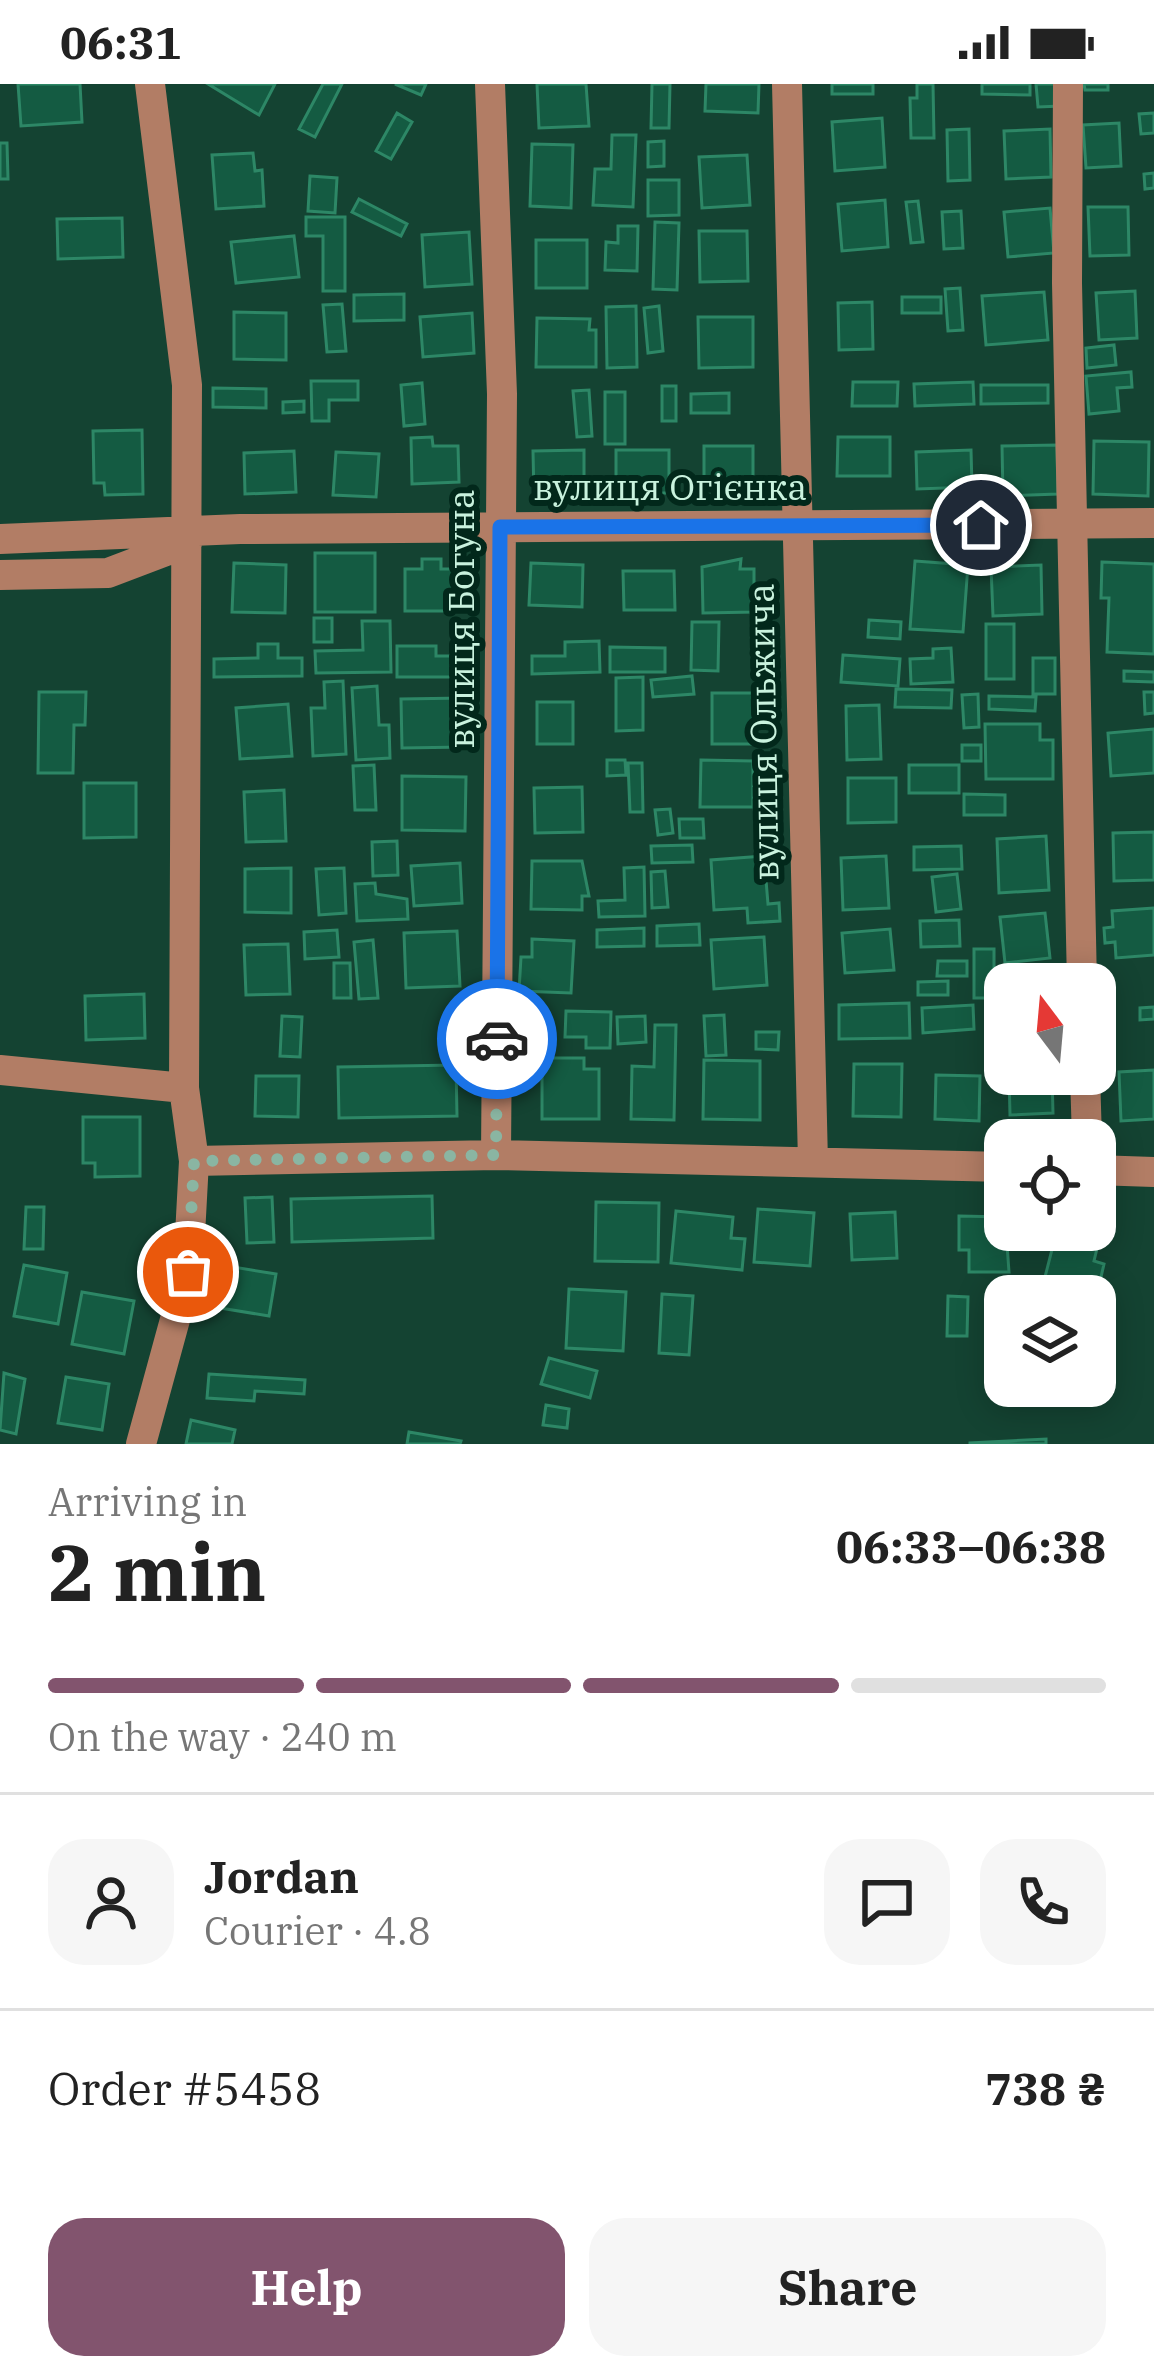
<!DOCTYPE html>
<html lang="en">
<head>
<meta charset="utf-8">
<style>
  :root { --surface:#fff; --page:#f6f6f6; --text:#222; --muted:#767676; --line:#e0e0e0; --accent:#82546e }
  body { margin:0; font-family:"IBM Plex Serif",serif; background:var(--page); color:var(--text); height:100vh; display:flex; flex-direction:column; font-size:45px; white-space:nowrap }
  * { box-sizing:border-box; margin:0 }
  p { font-size:39px; color:var(--muted) }
  .icon { flex:none; width:66px; height:66px; fill:none; stroke:currentColor; stroke-width:2; stroke-linecap:round; stroke-linejoin:round }
  .map { position:relative; height:1360px; overflow:hidden }
  .drawer { display:flex; flex-direction:column; background:var(--surface); flex:1 }
  .drawer>* { flex:none }
  .needle { width:78px; rotate:344deg }
  .tools { position:absolute; left:984px; top:879px; display:grid; gap:24px }
  .tools a { display:grid; place-items:center; width:132px; height:132px; border-radius:24px; background:var(--surface); box-shadow:0 6px 30px #0003; font-size:60px }
  .pin { position:absolute; display:grid; place-items:center; width:102px; height:102px; color:#fff; margin:-51px; border:6px solid #fff; border-radius:50%; box-shadow:0 3px 12px #0007 }
  .courier { position:absolute; display:grid; place-items:center; width:120px; height:120px; margin:-60px; border:9px solid #1a73e8; border-radius:50%; background:#fff; color:#222; box-shadow:0 3px 15px #0007 }
  .head em { font-style:normal; font-weight:700 }
  .head div { display:flex; flex-direction:column-reverse }
  .head { display:flex; align-items:center; justify-content:space-between; height:204px; padding:0 48px }
  h1 { font-size:78px; font-weight:700; line-height:90px }
  .bar { display:grid; grid-template-columns:repeat(4,1fr); gap:18px 12px; align-content:center; height:144px; padding:0 48px }
  .bar i { height:15px; border-radius:9px; background:var(--line) }
  .bar .active { background:var(--accent) }
  .bar p { grid-column:span 4 }
  .line { display:flex; align-items:center; gap:30px; padding:0 48px; border-top:3px solid var(--line) }
  .line div { flex:1 }
  .round { display:grid; place-items:center; flex:none; width:126px; height:126px; border-radius:36px; background:var(--page) }
  .action { display:flex; gap:24px; margin-top:auto; padding:24px 48px }
  .action a { flex:1; height:138px; border-radius:36px; background:var(--accent); color:#fff; font-size:48px; font-weight:700; line-height:138px; text-align:center }
  .action a+a { background:var(--page); color:var(--text) }
  .status { display:flex; justify-content:space-between; align-items:center; height:84px; padding:0 60px; background:var(--surface); direction:ltr }
  .status svg { height:33px; fill:currentColor }
  .map>svg:first-child { display:block }
  .building { fill:#145b42; stroke:#2d8766; stroke-width:3 }
  .lines { fill:none; stroke-linecap:round; stroke-linejoin:round }
  .minor { stroke:#b27d65; stroke-width:30 }
  .done { stroke:#8ab5a2; stroke-width:12; stroke-dasharray:0 21.6 }
  .route { stroke:#1a73e8; stroke-width:15 }
  .labels { text-anchor:middle; stroke-width:12; stroke-linejoin:round; paint-order:stroke }
  .street-label { font-size:36px; fill:#c9f2de; stroke:#02281b }
</style>
</head>
<body>
<div class="status"><b>06:31</b><svg viewBox="0 0 49 12"><path d="M0 12V9h3v3zM5 12V6h3v6zM10 12V3h3v9zM15 12V0h3v12zM26 1h20v11H26zM47 4h2v5h-2z"/></svg></div>
<div class="map">
<svg width="1154" height="1360" viewBox="0 0 1154 1360">
  <rect width="100%" height="100%" fill="#144332"/>
  <path class="building" d="M18 0H80L82 38 21 42Z
    M208 0H275L259 31Z
    M323 0H342L315 53 299 45Z
    M395 0H426L421 11Z
    M537 0H586L589 42 539 44Z
    M652 0H670L669 44H651Z
    M706 0H759L758 29 705 27Z
    M832 0H873V10H832Z
    M917 0H933L934 54H911L910 14H917Z
    M982 0H1030V11L982 10Z
    M1036 0H1060L1061 22 1038 23Z
    M1084 0H1108V6H1085Z
    M397 29 412 38 391 75 376 67Z
    M1154 29V49L1141 50 1139 30Z
    M882 34 885 83 835 87 832 38Z
    M1119 39 1121 82 1086 84 1083 41Z
    M969 45 970 96 948 97 947 46Z
    M1050 45 1051 93 1006 95 1004 47Z
    M612 51H636L633 123 593 121 595 85H611Z
    M664 57V82L648 83V58Z
    M0 59H7L8 95H0Z
    M532 60 573 61 571 124 530 122Z
    M253 69 255 87 262 86 264 122 216 125 212 71Z
    M747 71 750 121 702 124 699 73Z
    M1154 89V104L1145 105 1144 90Z
    M310 92 337 94 335 129 308 127Z
    M648 96H679V131L648 132Z
    M359 115 407 140 401 152 352 128Z
    M885 116 888 163 842 167 838 120Z
    M918 117 923 158 911 159 906 118Z
    M1088 123H1128L1129 171 1090 172Z
    M1050 124 1054 169 1008 173 1004 128Z
    M961 127 963 164 944 165 942 128Z
    M306 133H345V207H323V152H306Z
    M122 134 123 173 58 175 57 135Z
    M655 138 679 139 677 206 653 205Z
    M618 142H638L637 187 605 186 606 158 618 159Z
    M699 147H747L748 197 700 198Z
    M469 148 472 200 425 203 422 151Z
    M294 152 299 193 236 199 231 158Z
    M536 156H587V204H536Z
    M960 204 963 246 948 247 945 205Z
    M1135 207 1137 254 1099 256 1096 209Z
    M1044 208 1048 256 986 261 982 212Z
    M404 210V236L354 237V211Z
    M902 213H941V229H902Z
    M872 218 873 265 839 266 838 219Z
    M342 220 346 267 327 268 323 221Z
    M636 222 637 283 607 284 606 223Z
    M659 222 663 267 648 269 644 224Z
    M234 228 286 229V276L234 275Z
    M472 229 474 269 423 273 420 233Z
    M698 233H753V283L699 284Z
    M537 234 590 235 589 246H596V283H536Z
    M1114 261 1116 281 1087 284 1086 264Z
    M1131 288 1132 303 1117 304 1119 327 1089 330 1086 292Z
    M311 297H358V316H329V337H312Z
    M853 298H898L897 322H852Z
    M973 298 974 320 915 322 914 300Z
    M422 299 425 340 404 342 401 301Z
    M981 301H1048V319L981 320Z
    M662 302H676V337H662Z
    M213 304 266 305V324L213 323Z
    M589 306 592 352 577 353 573 307Z
    M605 308H625V360H605Z
    M729 309V329H691V310Z
    M304 317V328L283 329V318Z
    M142 346 143 410 105 411 104 399H94L93 347Z
    M432 353 433 362H458L459 398 412 400 411 354Z
    M838 353H890V392H837Z
    M1094 357 1149 358 1148 412 1093 410Z
    M1057 361 1058 410 1003 412 1002 362Z
    M704 362H753V402H704Z
    M584 366V412L534 413 533 367Z
    M616 366H669V409H616Z
    M971 366 972 403 917 405 916 368Z
    M294 367 296 408 245 410 244 369Z
    M336 368 379 370 376 413 333 411Z
    M315 469H375V528H315Z
    M422 475H441V485H457V527H405V485H422Z
    M741 475 740 485H754V528L703 529 702 483Z
    M915 477 968 481 963 548 910 545Z
    M1102 478 1154 480V570L1107 568 1109 514H1101Z
    M234 479 286 481 285 529 232 528Z
    M531 479 583 481 582 523 529 521Z
    M1041 481 1042 530 993 532 991 483Z
    M623 487H674L675 526H624Z
    M314 534H332V558H314Z
    M869 536 901 538 900 555 868 553Z
    M362 537H390L391 588 316 589 315 567 363 566Z
    M692 538H719L718 587 691 586Z
    M986 540H1014V595H986Z
    M599 557 600 588 532 590V572H565V558Z
    M258 560H278V574H302V592L214 593V575L258 574Z
    M397 562H436V572H471V593H397Z
    M610 563 665 564V588H610Z
    M951 564 953 598 911 600 910 575 933 574V565Z
    M843 571 900 575 898 602 841 598Z
    M1033 574H1055V610H1033Z
    M1124 587 1154 588V598L1124 597Z
    M692 592 694 610 653 613 651 596Z
    M643 593V646L616 647V594Z
    M343 597 346 670 313 672 311 624H325L324 598Z
    M377 602 379 641H389L390 674 356 676 352 604Z
    M896 605 952 606 951 624 895 623Z
    M39 608H86L85 641H74L73 689H38Z
    M1144 608H1154V629L1145 630Z
    M712 609H756V660H712Z
    M978 610 979 643 964 644 962 611Z
    M989 612 1036 613 1035 627 989 625Z
    M464 614 465 663 402 664 401 615Z
    M537 618H573V660H537Z
    M288 620 292 672 240 675 236 624Z
    M879 621 881 675 847 676 846 622Z
    M985 640H1040V656H1053V695H986Z
    M1154 645V689L1111 692 1108 649Z
    M962 661H981V677H962Z
    M607 676H625L626 691 607 692Z
    M701 676 753 677V723H700Z
    M628 679H642L643 728H630Z
    M374 681 376 726H355L353 682Z
    M909 681H959V709H909Z
    M402 692 466 693 465 747 402 746Z
    M848 694H896V738L848 739Z
    M84 699H136V753L84 754Z
    M582 703 583 748 535 749 534 704Z
    M284 706 286 757 246 758 244 708Z
    M964 710 1005 711V731H964Z
    M670 725 673 749 658 751 655 726Z
    M679 735H703L704 754H680Z
    M1154 748V796L1114 797 1113 749Z
    M1046 752 1049 806 999 809 997 755Z
    M397 757 398 791 373 792 372 758Z
    M692 761 693 778 652 779 651 762Z
    M961 762 962 785 914 786V763Z
    M764 772 768 820 779 819 780 837 748 839 747 824 714 826 711 776Z
    M886 772 889 824 843 826 841 774Z
    M532 777H582L589 812H582V826L531 825Z
    M460 779 462 819 414 822 411 782Z
    M644 783 645 832 599 833 598 817 625 816 624 784Z
    M291 784V829L245 828V785Z
    M344 784 346 829 319 831 316 785Z
    M665 787 668 823 652 824 651 788Z
    M957 790 961 825 936 828 932 793Z
    M375 799 376 810 407 815 408 835 357 837 355 800Z
    M1154 824V871L1116 874 1115 858 1105 859 1104 844 1113 843 1112 827Z
    M1045 829 1050 874 1005 879 1000 833Z
    M959 836 960 862 921 863 920 837Z
    M699 840 700 861 657 862V842Z
    M644 844V862L597 863V846Z
    M890 845 894 886 845 889 842 849Z
    M337 846 339 873 305 875 304 848Z
    M457 847 460 902 406 904 404 849Z
    M764 853 767 901 714 905 711 856Z
    M532 855 574 857 571 909 519 907 521 873H532Z
    M373 856 378 914 359 915 354 858Z
    M288 860 290 910 246 911 244 861Z
    M974 865H994V914H974Z
    M938 877H967V892H937Z
    M334 879H350L351 914H334Z
    M948 897V911H918V898Z
    M144 910 145 954 86 956 85 912Z
    M909 919 910 954 839 955V921Z
    M973 921 974 945 923 949 922 924Z
    M993 923H1005V954H992Z
    M1154 923V935L1140 936V924Z
    M566 927 611 928 610 964H586V953H565Z
    M724 931 726 971 706 972 704 932Z
    M282 932 302 933 300 973 280 972Z
    M645 932 646 958 618 960 617 933Z
    M655 941H676L674 1036 631 1035 632 982 654 983Z
    M756 948H779L778 966 756 965Z
    M542 974H584V985H599V1035H542Z
    M704 976 760 977V1036L703 1035Z
    M854 980H902L901 1033 853 1032Z
    M456 981 457 1032 339 1034 338 983Z
    M1154 986V1035L1121 1037 1119 988Z
    M1009 990H1052L1053 1029 1010 1031Z
    M936 991 980 992 979 1037 935 1035Z
    M256 992H299L298 1033 255 1032Z
    M83 1033H140V1092L95 1093V1079H83Z
    M432 1112 433 1154 292 1158 291 1115Z
    M272 1113 274 1158 247 1159 245 1114Z
    M596 1118 659 1119 658 1178 595 1177Z
    M26 1123H44L43 1165H24Z
    M758 1125 814 1129 810 1182 754 1178Z
    M676 1127 733 1133 731 1154 745 1155 742 1186 671 1179Z
    M895 1128 897 1174 852 1176 850 1130Z
    M959 1132 1005 1133 1009 1188H969V1166H959Z
    M1057 1146 1101 1148 1094 1177 1104 1180 1098 1206 1045 1193Z
    M24 1181 67 1189 58 1240 14 1232Z
    M221 1181 276 1190 269 1232 214 1223Z
    M569 1205 626 1208 623 1267 566 1264Z
    M82 1208 134 1217 124 1270 72 1260Z
    M662 1210 693 1212 689 1271 659 1269Z
    M948 1212 968 1213 967 1252H947Z
    M549 1274 597 1287 590 1314 541 1300Z
    M4 1289 25 1295 16 1350 0 1346Z
    M209 1290 305 1296 304 1310 255 1307 254 1317 207 1314Z
    M66 1293 109 1300 102 1346 58 1339Z
    M546 1321 569 1325 567 1344 543 1341Z
    M191 1336 235 1346 232 1360H186Z
    M409 1348 461 1357 460 1360H407Z
    M1046 1355V1360H970V1359Z"/>
  <g class="lines">
    <path class="minor" d="M490 0 502 310 496 1071
      M787 0 813 1078
      M1068 0 1067 199 1082 900
      M0 455 240 445 1154 439
      M0 491 108 489 187 459
      M0 986 184 1004
      M1085 990 1087 1056
      M194 1077 496 1071 1005 1083
      M1095 1086 1154 1088
      M141 1360 188 1188 194 1077 184 1004 187 301 150 0"/>
  </g>
  <g class="lines">
    <path class="done" d="M188 1188 194 1077 496 1071 497 955"/>
    <path class="route" d="M497 955 500 443 981 441"/>
  </g>
  <g class="labels">
    <g class="street-label">
      <text x="670" y="416">вулиця Огієнка</text>
      <text transform="translate(461 535) rotate(-90)" y="13">вулиця Богуна</text>
      <text transform="translate(763 648) rotate(-91)" y="13">вулиця Ольжича</text>
    </g>
  </g>
</svg>
<div class="tools">
<a><svg class="needle" viewBox="-14 -14 28 28"><path d="M0-13l5 13h-10z" fill="#e53935"/><path d="M0 13l5-13h-10z" fill="#767676"/></svg></a>
<a><svg class="icon" aria-label="locate" viewBox="0 0 24 24"><circle cx="12" cy="12" r="6"/><path d="M12 2v4M12 18v4M2 12h4M18 12h4"/></svg></a>
<a><svg class="icon" aria-label="layers" viewBox="0 0 24 24"><path d="M12 4l9 5-9 5-9-5zM3 14l9 5 9-5"/></svg></a>
</div>
<div class="pin" style="left:188px;top:1188px;background:#ea580c"><svg class="icon" aria-label="bag" viewBox="0 0 24 24"><path d="M5 8h14l-1 12H6zM9 8a3 3 0 0 1 6 0"/></svg></div>
<div class="pin" style="left:981px;top:441px;background:#1f2937"><svg class="icon" aria-label="home" viewBox="0 0 24 24"><path d="M3 11l9-7 9 7M6 9v11h12V9"/></svg></div>
<div class="courier" style="left:497px;top:955px"><svg class="icon" aria-label="car" viewBox="0 0 24 24"><path d="M5 17H2v-5l4-1 3-4h7l3 4 3 1v5h-3M9 17h6M6 11h13"/><circle cx="7" cy="17" r="2"/><circle cx="17" cy="17" r="2"/></svg></div>
</div>
<section class="drawer">
<div class="head"><div><h1>2 min</h1><p>Arriving in</p></div><em>06:33–06:38</em></div>
<div class="bar"><i class="active"></i><i class="active"></i><i class="active"></i><i></i><p>On the way · 240 m</p></div>
<div class="line" style="height:216px"><a class="round"><svg class="icon" aria-label="person" viewBox="0 0 24 24"><circle cx="12" cy="8" r="4"/><path d="M4 21q1-7 8-7t8 7"/></svg></a><div><b>Jordan</b><p>Courier · 4.8</p></div><a class="round"><svg class="icon" aria-label="chat" viewBox="0 0 24 24"><path d="M4 5h16v11H9l-5 4z"/></svg></a><a class="round"><svg class="icon" aria-label="phone" viewBox="0 0 24 24"><path d="M5 4h4l2 5-3 2q2 4 5 5l2-3 5 2v4C11 20 4 13 5 4z"/></svg></a></div>
<div class="line" style="height:156px"><div>Order #5458</div><b>738 ₴</b></div>
<div class="action"><a>Help</a><a>Share</a></div>
</section>
</body>
</html>
